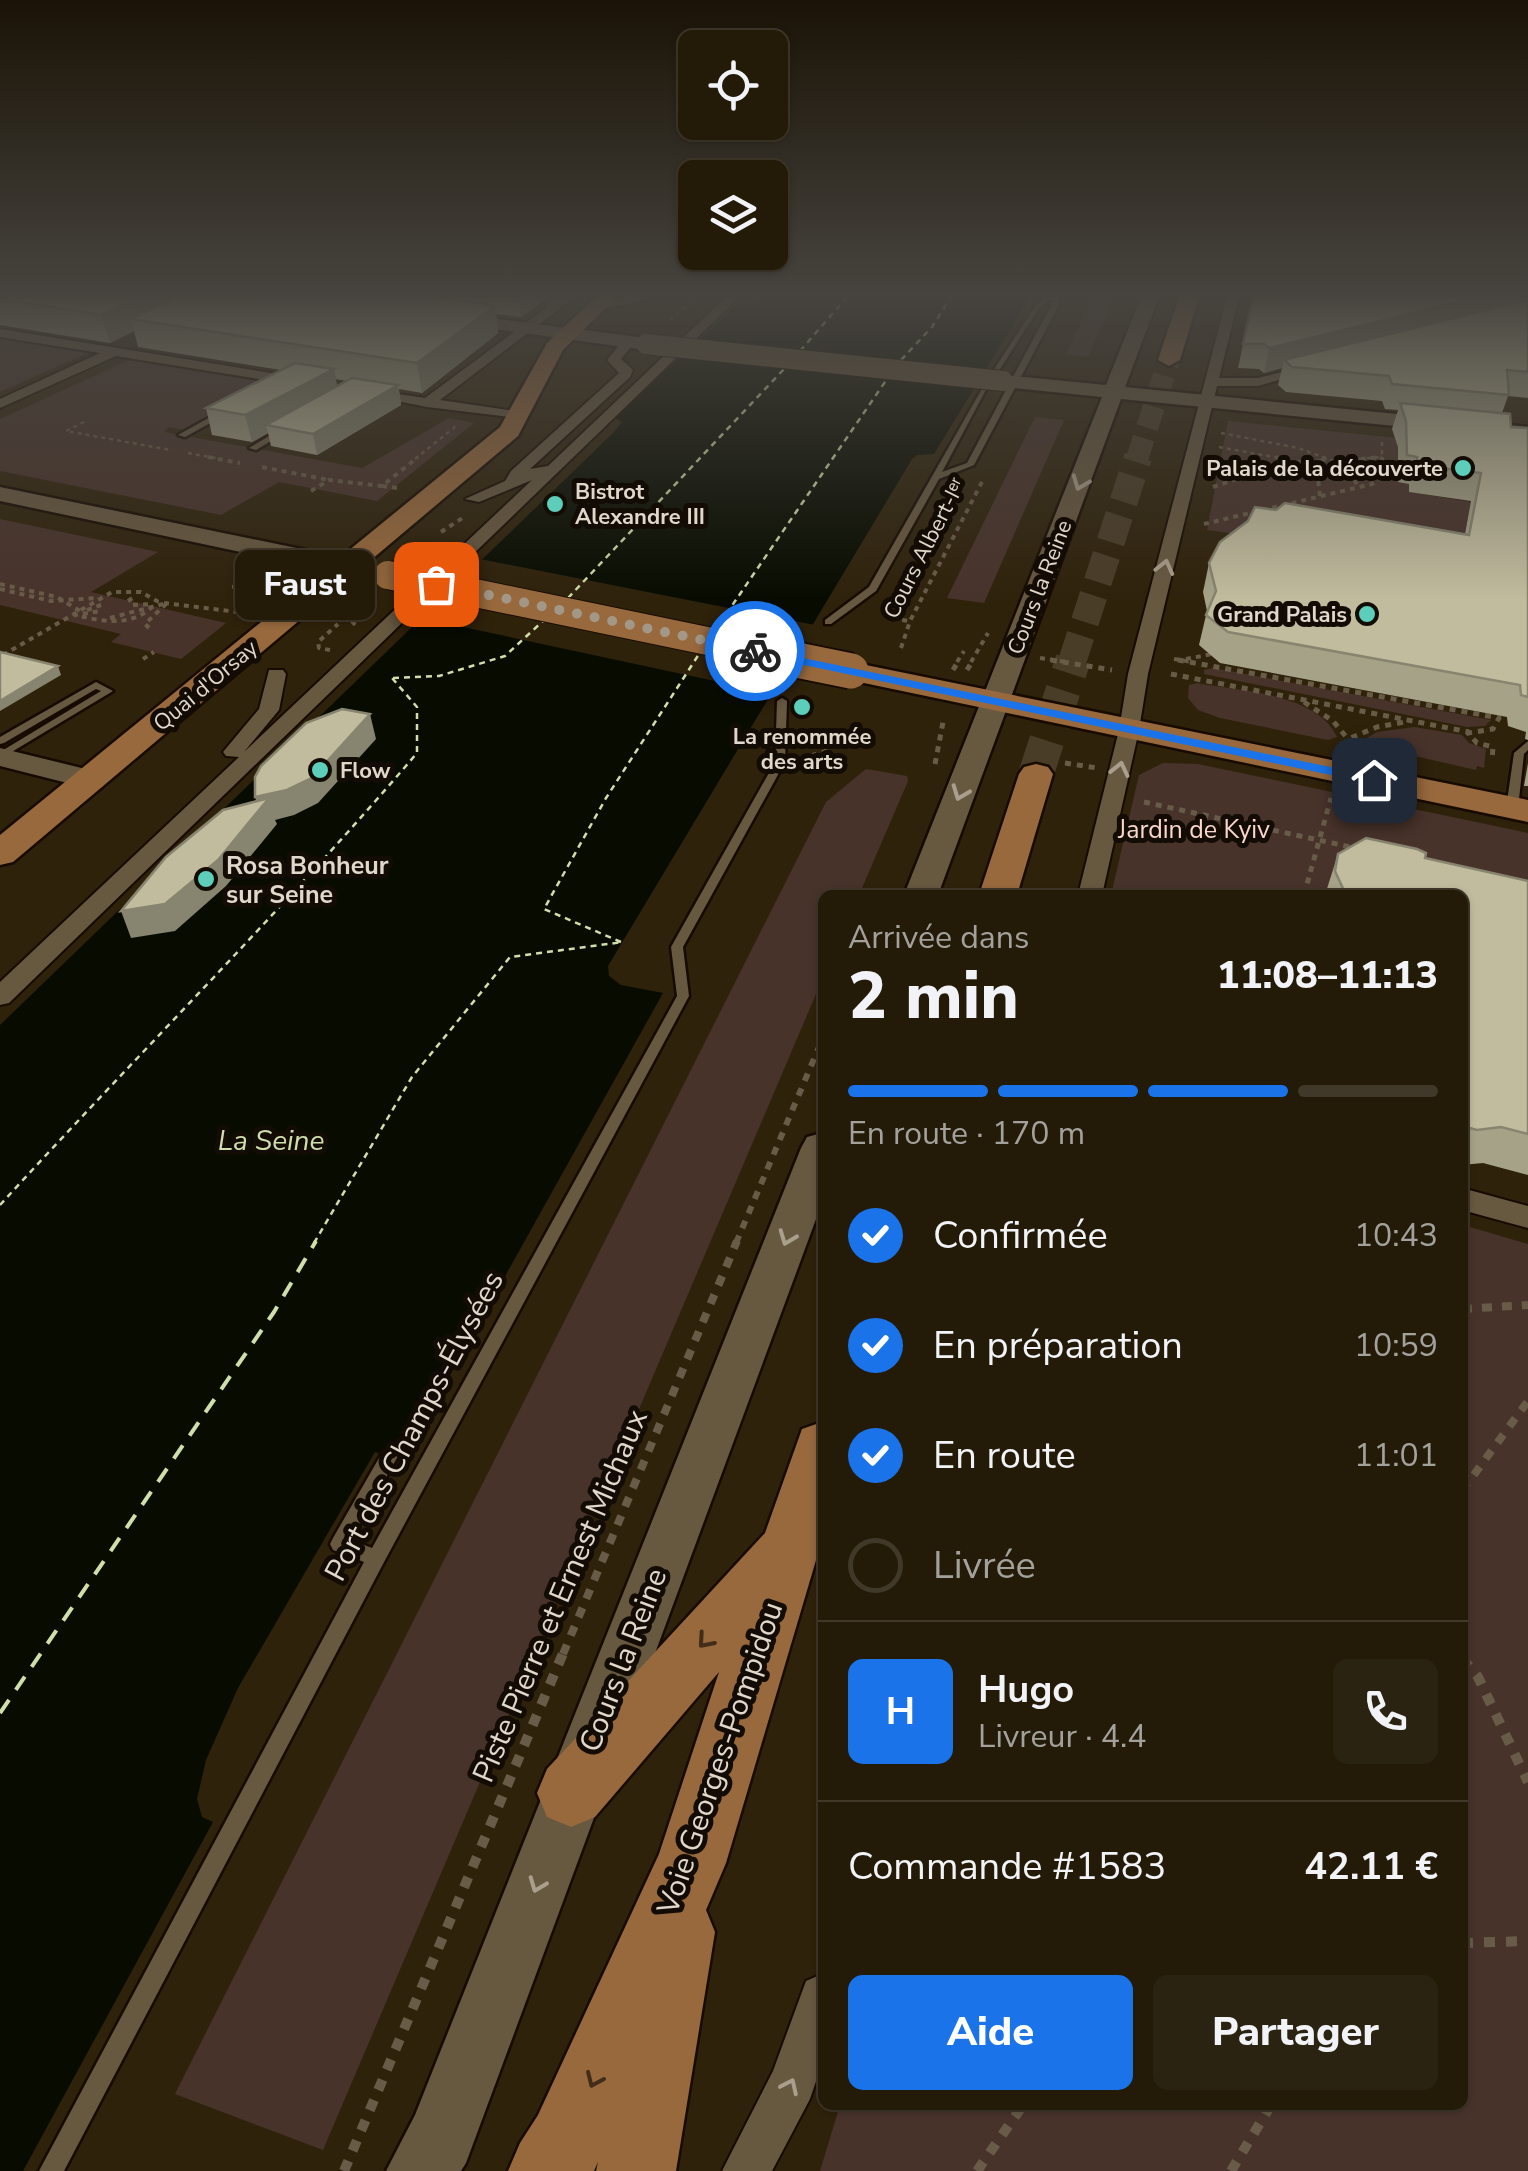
<!DOCTYPE html>
<html lang="fr">
<head>
<meta charset="utf-8">
<style>
  :root { --surface:#231a08; --page:#2b2312; --text:#f1f3f6; --muted:#a3a19c; --line:#403829; --accent:#1a73e8 }
  body { margin:0; font-family:"Nunito Sans",sans-serif; background:var(--page); color:var(--text); height:100vh; display:flex; flex-direction:column; font-size:38px; white-space:nowrap }
  * { box-sizing:border-box; margin:0 }
  p { font-size:32px; color:var(--muted) }
  .icon { flex:none; width:55px; height:55px; fill:none; stroke:currentColor; stroke-width:2; stroke-linecap:round; stroke-linejoin:round }
  .map { position:relative; flex:1; overflow:hidden }
  .side { position:absolute; left:818px; top:890px; width:650px; height:1220px; display:flex; flex-direction:column; background:var(--surface); border-radius:15px; box-shadow:0 2px 8px #0004,0 0 0 2px var(--line) }
  .side>* { flex:none }
  .controls { position:absolute; left:678px; top:30px; display:grid; gap:20px }
  .controls a { display:grid; place-items:center; width:110px; height:110px; border-radius:15px; background:var(--surface); box-shadow:0 2px 8px #0004,0 0 0 2px var(--line); font-size:50px }
  .pin { position:absolute; display:grid; place-items:center; width:85px; height:85px; color:#fff; margin:-42px; border-radius:20px; box-shadow:0 5px 15px #0006 }
  .courier { position:absolute; display:grid; place-items:center; width:100px; height:100px; margin:-50px; border:8px solid #1a73e8; border-radius:50%; background:#fff; color:#222; box-shadow:0 2px 12px #0007 }
  .bubble { position:absolute; height:70px; border-radius:15px; background:var(--surface); box-shadow:0 2px 8px #0004,0 0 0 2px var(--line); font-size:32px; font-weight:800; line-height:70px; text-align:center }
  .head em { font-style:normal; font-weight:800 }
  .head div { display:flex; flex-direction:column-reverse }
  .head { display:flex; align-items:center; justify-content:space-between; height:170px; padding:0 30px }
  h1 { font-size:65px; font-weight:800; line-height:75px }
  .bar { display:grid; grid-template-columns:repeat(4,1fr); gap:15px 10px; align-content:center; height:120px; padding:0 30px }
  .bar i { height:12px; border-radius:8px; background:var(--line) }
  .bar .current { background:var(--accent) }
  .bar p { grid-column:span 4 }
  .line { display:flex; align-items:center; gap:25px; padding:0 30px; border-top:2px solid var(--line) }
  .line div { flex:1 }
  .round { display:grid; place-items:center; flex:none; width:105px; height:105px; border-radius:15px; background:var(--page) }
  ol { padding:0 30px; list-style:none }
  li { display:flex; align-items:center; gap:30px; height:110px }
  li p { margin-inline-start:auto }
  li .icon { padding:10px; border-radius:50%; background:var(--accent); color:#fff; stroke-width:4 }
  li:last-child { color:var(--muted) }
  li i { width:55px; height:55px; border:5px solid var(--line); border-radius:50% }
  .cta { display:flex; gap:20px; margin-top:auto; padding:20px 30px }
  .cta a { flex:1; height:115px; border-radius:15px; background:var(--accent); color:#fff; font-size:40px; font-weight:800; line-height:115px; text-align:center }
  .cta a+a { background:var(--page); color:var(--text) }
  .map>svg:first-child { display:block }
  .green { fill:#48332b }
  .water { fill:#080c00 }
  .pier { fill:#2f220b }
  .lines { fill:none; stroke-linecap:round; stroke-linejoin:round }
  .ferry-far1 { stroke:#d0dea9; stroke-width:2.5; stroke-dasharray:6 5; stroke-linecap:butt }
  .ferry { stroke:#d0dea9; stroke-width:4; stroke-dasharray:16 12; stroke-linecap:butt }
  .primary-tunnel-far2 { stroke:#4a3d28; stroke-width:22; stroke-dasharray:22 11; stroke-linecap:butt }
  .primary-tunnel-far1 { stroke:#4a3d28; stroke-width:28; stroke-dasharray:28 14; stroke-linecap:butt }
  .primary-tunnel { stroke:#4a3d28; stroke-width:35; stroke-dasharray:35 18; stroke-linecap:butt }
  .lane-casing { stroke:#170b00; stroke-width:5 }
  .street-casing { stroke:#170b00; stroke-width:4 }
  .secondary-casing { stroke:#170b00; stroke-width:5 }
  .primary-casing { stroke:#170b00; stroke-width:5 }
  .path-far5 { stroke:#685c48; stroke-width:2.5; stroke-dasharray:4 4; stroke-linecap:butt }
  .path-far4 { stroke:#685c48; stroke-width:4; stroke-dasharray:5 5; stroke-linecap:butt }
  .path-far3 { stroke:#685c48; stroke-width:5; stroke-dasharray:6 6; stroke-linecap:butt }
  .path-far2 { stroke:#685c48; stroke-width:6; stroke-dasharray:8 8; stroke-linecap:butt }
  .path-far1 { stroke:#685c48; stroke-width:8; stroke-dasharray:10 10; stroke-linecap:butt }
  .path { stroke:#685c48; stroke-width:10; stroke-dasharray:11 11; stroke-linecap:butt }
  .lane { fill:#675840; fill-rule:evenodd }
  .street { fill:#675840; fill-rule:evenodd }
  .secondary { fill:#675840; fill-rule:evenodd }
  .primary { fill:#98693d; fill-rule:evenodd }
  .secondary-bridge-casing { stroke:#170b00; stroke-width:22; stroke-linecap:butt }
  .primary-bridge-far1-casing { stroke:#170b00; stroke-width:30; stroke-linecap:butt }
  .primary-bridge-casing { stroke:#170b00; stroke-width:39; stroke-linecap:butt }
  .path-bridge { stroke:#685c48; stroke-width:4; stroke-dasharray:5 5; stroke-linecap:butt }
  .secondary-bridge { stroke:#675840; stroke-width:20 }
  .primary-bridge-far1 { stroke:#98693d; stroke-width:28 }
  .primary-bridge { stroke:#98693d; stroke-width:35 }
  .wall { fill:#a6a288; fill-rule:evenodd }
  .shaded-wall { fill:#87846f }
  .building { fill:#c1bc9e; stroke:#87846f; stroke-width:2.5 }
  .oneway { stroke:#aa9e8c }
  .oneway2 { stroke:#412d18 }
  .route { fill:#1a73e8 }
  .done { stroke:#a39888; stroke-width:10; stroke-dasharray:0 18 }
  .poi-dot { fill:#5cceba; stroke:#120c04; stroke-width:4 }
  .labels { text-anchor:middle; stroke-width:10; stroke-linejoin:round; paint-order:stroke }
  .far-poi-label { font-size:22px; font-weight:bold; fill:#e1d8cb; stroke:#120c04; text-anchor:end }
  .far-street-label { font-size:22px; fill:#e1d8cb; stroke:#120c04 }
  .park-label { font-size:25px; fill:#fad6cb; stroke:#120c04 }
  .poi-label { font-size:25px; font-weight:bold; fill:#e1d8cb; stroke:#120c04; text-anchor:start }
  .water-label { font-size:28px; font-style:italic; fill:#d0dea9; stroke:#120c04 }
  .near-street-label { font-size:30px; fill:#e1d8cb; stroke:#120c04 }
</style>
</head>
<body>
<div class="map">
<svg width="1528" height="2171" viewBox="0 0 1528 2171">
  <rect width="100%" height="100%" fill="#2f220b"/>
  <path class="green" d="M1093 297H1114L1088 357 1066 354Z
    M0 338 88 353 0 392Z
    M129 360 275 384 184 430 169 427 164 432 362 468 449 418 474 423 377 501 279 482 221 515 0 471V419Z
    M1035 417 1064 420 984 603 947 598Z
    M1228 421 1408 439 1410 492 1471 502 1459 564 1207 530Z
    M0 519 158 552 91 592 226 623 181 659 111 642 121 634 0 605Z
    M1213 668 1491 720 1485 726 1467 727 1204 674V670Z
    M1197 683C1239 691 1317 693 1337 737L1328 740 1220 718 1198 710 1188 698 1189 685Z
    M1414 727 1462 735 1469 743 1486 749 1484 768 1477 766 1476 770 1358 743 1377 732Z
    M1163 763 1198 764 1528 833V919L1462 895 1327 888 1324 895H1111L1139 775Z
    M866 769 907 776 908 781 859 895H822V980L323 2150 175 2094 826 802Z
    M1463 1225 1528 1244V2171H820L840 2105H1462Z"/>
  <path class="water" d="M760 297H1030L934 454 917 455 912 459 608 966 609 976 621 985 663 993 402 1461 375 1452 238 1688 206 1760 197 1799 202 1817 213 1822 23 2171H0V1025L613 433 622 422 615 418 738 304H753Z"/>
  <path class="pier" d="M481 554H484L480 559 815 625 824 621 776 700H773L777 696 771 693 421 618 410 622Z"/>
  <g class="lines">
    <path class="ferry-far1" d="M800 351 847 297
      M901 360 932 327 951 297
      M568 598 785 368
      M714 632 887 379
      M393 678 439 676 505 656 543 621
      M621 942 544 909 606 798 701 651
      M0 1205C138 1054 284 909 417 753V707L392 678
      M314 1243 412 1077 510 957 623 942"/>
    <path class="ferry" d="M0 1713 274 1312 316 1241"/>
    <path class="primary-tunnel-far2" d="M1137 459 1169 360"/>
    <path class="primary-tunnel-far1" d="M1072 662 1138 457"/>
    <path class="primary-tunnel" d="M1036 774 1073 660"/>
    <g class="lane-casing">
      <path id="lane" d="M555 297H562L550 306H546V304Z
        M1044 297 1059 298 1058 307 974 465 939 479 876 591 831 624H825V620L869 587 983 387 988 386 942 472 967 463 1054 300H1049L1038 310 998 372 993 371 1034 308Z
        M223 410 230 412 185 437 178 435Z
        M279 430 286 432 256 450 249 448Z
        M96 682 113 691 0 759V752L101 691 96 689 4 743 0 744V737Z
        M782 698 787 701 785 762 683 947 689 996 383 1564 64 2171H39L364 1562 333 1550 330 1544 333 1538 383 1451 389 1448 395 1451 398 1456 351 1540 372 1548 677 996 671 947 775 762 777 701Z
        M1528 741V750L1524 754 1518 808 1516 810H1508L1506 808 1514 753Z"/>
    </g>
    <g class="street-casing">
      <path id="street" d="M561 297H575L440 400 521 412 526 413V419L427 407 357 393 364 389 425 398Z
        M628 297H658L598 310 592 306Z
        M726 297H739L9 1003 0 1005V982L239 757 226 756 223 752 259 709 269 670H283L286 674 279 710 244 752 532 480 479 502 465 499 505 481 511 471 619 373 607 360 624 339 635 342 621 359 633 370 630 377 530 469 548 466Z
        M1227 297H1239L1219 378H1258L1317 363 1324 367 1258 386H1217L1148 674 1139 730 1102 895H1078L1119 730 1128 674Z
        M0 329 302 378 309 382 302 386 116 356 0 408V399L100 353 0 337Z
        M1462 1188 1528 1206V1228L1462 1210Z
        M822 1974V2064L810 2099 772 2171H722L773 2071 806 1981Z"/>
    </g>
    <g class="secondary-casing">
      <path id="secondary" d="M1141 297H1159L1125 387 1528 427V439L1121 399 938 895H904L1102 397 1003 387 993 381 1003 375 1106 385Z
        M442 312 646 338 655 344 646 350 436 321V313Z
        M0 487 345 558 358 566 345 574 0 501Z
        M0 748 102 773 107 780 102 787 91 789 0 766Z
        M822 1133V1203L466 2163 461 2171H386L415 2115 801 1148 807 1137Z"/>
    </g>
    <g class="primary-casing">
      <path id="primary" d="M596 297H617L563 350 518 436 13 862 0 865V835L500 427 547 343Z
        M1179 297H1199L1180 360 1169 366 1158 360Z
        M851 662 1528 800V822L840 678 835 671 840 664Z
        M1036 764 1048 767 1053 774 1017 895H979L1019 774 1024 767Z
        M822 1422V1540L726 1863 706 1910 715 1932 676 2171H596L598 2162 594 2171H508L520 2143 538 2115 659 1854 719 1672 595 1817 571 1827 547 1817 537 1793 547 1769 765 1533 802 1429Z"/>
    </g>
    <path class="path-far5" d="M670 320 694 299
      M84 422 66 431 171 450
      M1221 433 1298 448 1328 459
      M1382 442V459
      M1219 447 1285 459
      M188 453 221 459
      M415 459 456 426
      M1359 459 1382 457"/>
    <path class="path-far4" d="M208 457 240 463
      M1276 457 1297 464 1318 479 1320 496
      M1322 457 1350 474 1359 487
      M1341 461 1382 457
      M1296 462 1320 461
      M262 467 329 480
      M1213 487 1284 463
      M397 488 382 486 418 457
      M311 491 329 480 382 486
      M1204 524 1372 484 1382 477V457
      M441 532 464 517
      M0 584 57 597 80 611
      M232 587 246 585 261 573
      M0 589 51 601 97 598
      M891 597 903 603 894 619 910 621
      M128 601 134 597
      M164 603 246 613
      M133 605 152 604
      M87 610 104 604
      M110 618 167 603
      M343 618 354 615 350 619 356 626
      M149 628 145 624 166 604
      M901 648 910 621 984 478
      M330 650 319 648 318 642 338 624
      M3 655 112 592H141L157 601C137 628 104 622 75 615L101 611
      M1040 658 1066 662
      M143 659 154 652
      M1174 659 1192 662
      M1186 659 1218 653
      M957 662 964 651
      M971 662 988 633"/>
    <path class="path-far3" d="M1051 660 1112 670
      M1178 660 1499 718 1493 729 1468 733 1477 743 1493 747 1492 760
      M953 670 959 660
      M967 670 973 660
      M1171 674 1469 732
      M1304 702 1333 721 1348 739
      M1346 747 1348 739 1377 727 1405 722
      M799 759 825 752 836 733
      M1065 763 1097 768
      M935 764 944 717
      M1144 802 1355 848
      M1304 895 1331 798"/>
    <path class="path-far2" d="M736 1243 822 1040"/>
    <path class="path-far1" d="M1462 1309 1528 1305
      M1462 1491 1528 1401
      M563 1654 737 1241"/>
    <path class="path" d="M1462 1658 1478 1677 1528 1782
      M1462 1943 1528 1941
      M344 2171 564 1651
      M977 2171 1023 2105
      M1231 2171 1271 2105"/>
    <use href="#lane" class="lane"/>
    <use href="#street" class="street"/>
    <use href="#secondary" class="secondary"/>
    <use href="#primary" class="primary"/>
    <g class="secondary-bridge-casing">
      <path id="secondary-bridge" d="M646 344 1003 381"/>
    </g>
    <g class="primary-bridge-far1-casing">
      <path id="primary-bridge-far1" d="M388 575 809 662"/>
    </g>
    <g class="primary-bridge-casing">
      <path id="primary-bridge" d="M797 660 851 671"/>
    </g>
    <path class="path-bridge" d="M1320 461H1341"/>
    <use href="#secondary-bridge" class="secondary-bridge"/>
    <use href="#primary-bridge-far1" class="primary-bridge-far1"/>
    <use href="#primary-bridge" class="primary-bridge"/>
  </g>
  <path class="wall" d="M0 297H549L521 317 496 314 498 333 422 393 399 389 401 405 317 455 271 446 268 433 252 442 212 435 206 408 281 370 138 347 134 331 110 343 0 325ZM335 379 347 381 337 386Z
    M1253 297H1528V398L1508 396 1502 413 1511 427 1528 428V740L1525 739 1526 732 1508 726 1507 717 1220 663 1199 645 1207 611 1203 592 1209 563 1465 534 1471 501 1409 492V484L1398 482V447L1392 429 1398 410 1385 409 1382 401 1286 392 1278 385 1282 368 1264 373 1259 369 1238 368Z
    M1528 763V786H1524Z
    M1366 838 1417 849 1426 853 1425 858 1528 881V1175L1483 1163 1462 1165V895H1325L1338 854Z"/>
  <path class="shaded-wall" d="M141 297H204L130 319 134 331 110 343 101 315Z
    M518 297H549L521 317Z
    M1479 297H1528V307L1284 360 1282 368 1264 373 1269 348Z
    M495 306 498 333 422 393 417 363Z
    M334 369 339 395 266 425 268 433 252 442 245 415Z
    M398 385 401 405 317 455 313 434Z
    M58 666 61 675 0 711V701Z
    M370 714 376 739 318 803 294 815 275 820 277 824 226 886 175 931 131 938 121 911 259 811 255 797Z"/>
  <path class="building" d="M0 297H141L101 315 0 299Z
    M177 297H432L495 306 417 363 130 319Z
    M1253 297H1479L1269 348 1264 344H1243Z
    M1528 300V372L1507 370 1509 395 1392 384 1389 376 1292 367 1284 360Z
    M295 363 334 369 245 415 206 408Z
    M352 378 398 385 313 434 266 425Z
    M1400 403 1510 414 1511 427 1528 428V697L1521 695 1520 685 1228 632 1206 615 1216 591 1209 563 1220 542 1248 521 1255 507 1276 510 1285 503 1469 535 1481 473 1418 465 1417 457 1407 455 1406 421Z
    M0 652 58 666 0 701Z
    M342 709 370 714 312 778 287 790 255 797V777L261 766 306 723Z
    M269 798 218 860 165 904 121 911 166 857 223 810Z
    M1366 838 1417 849 1426 853 1425 858 1528 881V1134L1501 1127 1477 1130 1462 1126V895H1346L1335 871 1338 854Z"/>
  <defs><path id="oneway-chevron" d="M-2-3.5L2.5 0L-2 3.5" fill="none" stroke-width="1.6" stroke-linecap="round" stroke-linejoin="round" transform="scale(2.5)"/></defs>
  <g class="oneway">
    <use href="#oneway-chevron" transform="translate(1080 483) rotate(111)"/>
    <use href="#oneway-chevron" transform="translate(1165 567) rotate(-76)"/>
    <use href="#oneway-chevron" transform="translate(1120 769) rotate(-77)"/>
    <use href="#oneway-chevron" transform="translate(960 793) rotate(111)"/>
    <use href="#oneway-chevron" transform="translate(787 1238) rotate(111)"/>
    <use href="#oneway-chevron" transform="translate(537 1885) rotate(111)"/>
    <use href="#oneway-chevron" transform="translate(790 2086) rotate(-65)"/>
  </g>
  <g class="oneway2">
    <use href="#oneway-chevron" transform="translate(705 1641) rotate(131)"/>
    <use href="#oneway-chevron" transform="translate(594 2080) rotate(114)"/>
  </g>
  <linearGradient id="sky" x2="0" y2="1"><stop stop-color="#1a1306"/><stop offset="0.49" stop-color="#47443f"/><stop offset="1" stop-color="#47443f" stop-opacity="0"/></linearGradient>
  <rect width="1528" height="601" fill="url(#sky)"/>
  <path class="route" d="M755 648 1374 776 1381 780 1374 784 751 654Z"/>
  <g class="lines">
    <path class="done" d="M436 584 755 651"/>
  </g>
  <g class="poi-dot">
    <circle cx="1463" cy="468" r="10"/>
    <circle cx="555" cy="504" r="10"/>
    <circle cx="1367" cy="614" r="10"/>
    <circle cx="802" cy="707" r="10"/>
    <circle cx="320" cy="770" r="10"/>
    <circle cx="206" cy="879" r="10"/>
  </g>
  <g class="labels">
    <g class="far-poi-label">
      <text x="1443" y="476">Palais de la découverte</text>
      <text x="575" y="499" text-anchor="start">Bistrot<tspan x="575" dy="25">Alexandre III</tspan></text>
      <text x="1347" y="622">Grand Palais</text>
      <text x="802" y="744" text-anchor="middle">La renommée<tspan x="802" dy="25">des arts</tspan></text>
      <text x="340" y="778" text-anchor="start">Flow</text>
    </g>
    <g class="far-street-label">
      <text transform="translate(924 548) rotate(-63)" y="8">Cours Albert-Iᵉʳ</text>
      <text transform="translate(1039 587) rotate(-69)" y="8">Cours la Reine</text>
      <text transform="translate(205 685) rotate(-40)" y="8">Quai d'Orsay</text>
    </g>
    <g class="park-label">
      <text x="1194" y="838">Jardin de Kyiv</text>
    </g>
    <g class="poi-label">
      <text x="226" y="874">Rosa Bonheur<tspan x="226" dy="29">sur Seine</tspan></text>
    </g>
    <g class="water-label">
      <text x="271" y="1150">La Seine</text>
    </g>
    <g class="near-street-label">
      <text transform="translate(414 1426) rotate(-62)" y="10">Port des Champs-Élysées</text>
      <text transform="translate(560 1596) rotate(-67)" y="10">Piste Pierre et Ernest Michaux</text>
      <text transform="translate(623 1660) rotate(-69)" y="10">Cours la Reine</text>
      <text transform="translate(720 1758) rotate(-71)" y="10">Voie Georges-Pompidou</text>
    </g>
  </g>
</svg>
<div class="controls">
<a><svg class="icon" aria-label="locate" viewBox="0 0 24 24"><circle cx="12" cy="12" r="6"/><path d="M12 2v4M12 18v4M2 12h4M18 12h4"/></svg></a>
<a><svg class="icon" aria-label="layers" viewBox="0 0 24 24"><path d="M12 4l9 5-9 5-9-5zM3 14l9 5 9-5"/></svg></a>
</div>
<div class="pin" style="left:436px;top:584px;background:#ea580c"><svg class="icon" aria-label="bag" viewBox="0 0 24 24"><path d="M5 8h14l-1 12H6zM9 8a3 3 0 0 1 6 0"/></svg></div>
<div class="pin" style="left:1374px;top:780px;background:#1f2937"><svg class="icon" aria-label="home" viewBox="0 0 24 24"><path d="M3 11l9-7 9 7M6 9v11h12V9"/></svg></div>
<div class="courier" style="left:755px;top:651px"><svg class="icon" aria-label="bike" viewBox="0 0 24 24"><circle cx="6" cy="16" r="4"/><circle cx="18" cy="16" r="4"/><path d="M6 16l4-8h5l3 8M10 8l3 8H6M13 5h3"/></svg></div>
<div class="bubble" style="left:235px;top:550px;width:140px">Faust</div>
<section class="side">
<div class="head"><div><h1>2 min</h1><p>Arrivée dans</p></div><em>11:08–11:13</em></div>
<div class="bar"><i class="current"></i><i class="current"></i><i class="current"></i><i></i><p>En route · 170 m</p></div>
<ol>
<li><svg class="icon" aria-label="check" viewBox="0 0 24 24"><path d="M5 12l5 5 9-10"/></svg>Confirmée<p>10:43</p></li>
<li><svg class="icon" aria-label="check" viewBox="0 0 24 24"><path d="M5 12l5 5 9-10"/></svg>En préparation<p>10:59</p></li>
<li><svg class="icon" aria-label="check" viewBox="0 0 24 24"><path d="M5 12l5 5 9-10"/></svg>En route<p>11:01</p></li>
<li><i></i>Livrée</li>
</ol>
<div class="line" style="height:180px"><b class="round" style="background:var(--accent);color:#fff">H</b><div><b>Hugo</b><p>Livreur · 4.4</p></div><a class="round"><svg class="icon" aria-label="phone" viewBox="0 0 24 24"><path d="M5 4h4l2 5-3 2q2 4 5 5l2-3 5 2v4C11 20 4 13 5 4z"/></svg></a></div>
<div class="line" style="height:130px"><div>Commande #1583</div><b>42.11 €</b></div>
<div class="cta"><a>Aide</a><a>Partager</a></div>
</section>
</div>
</body>
</html>
